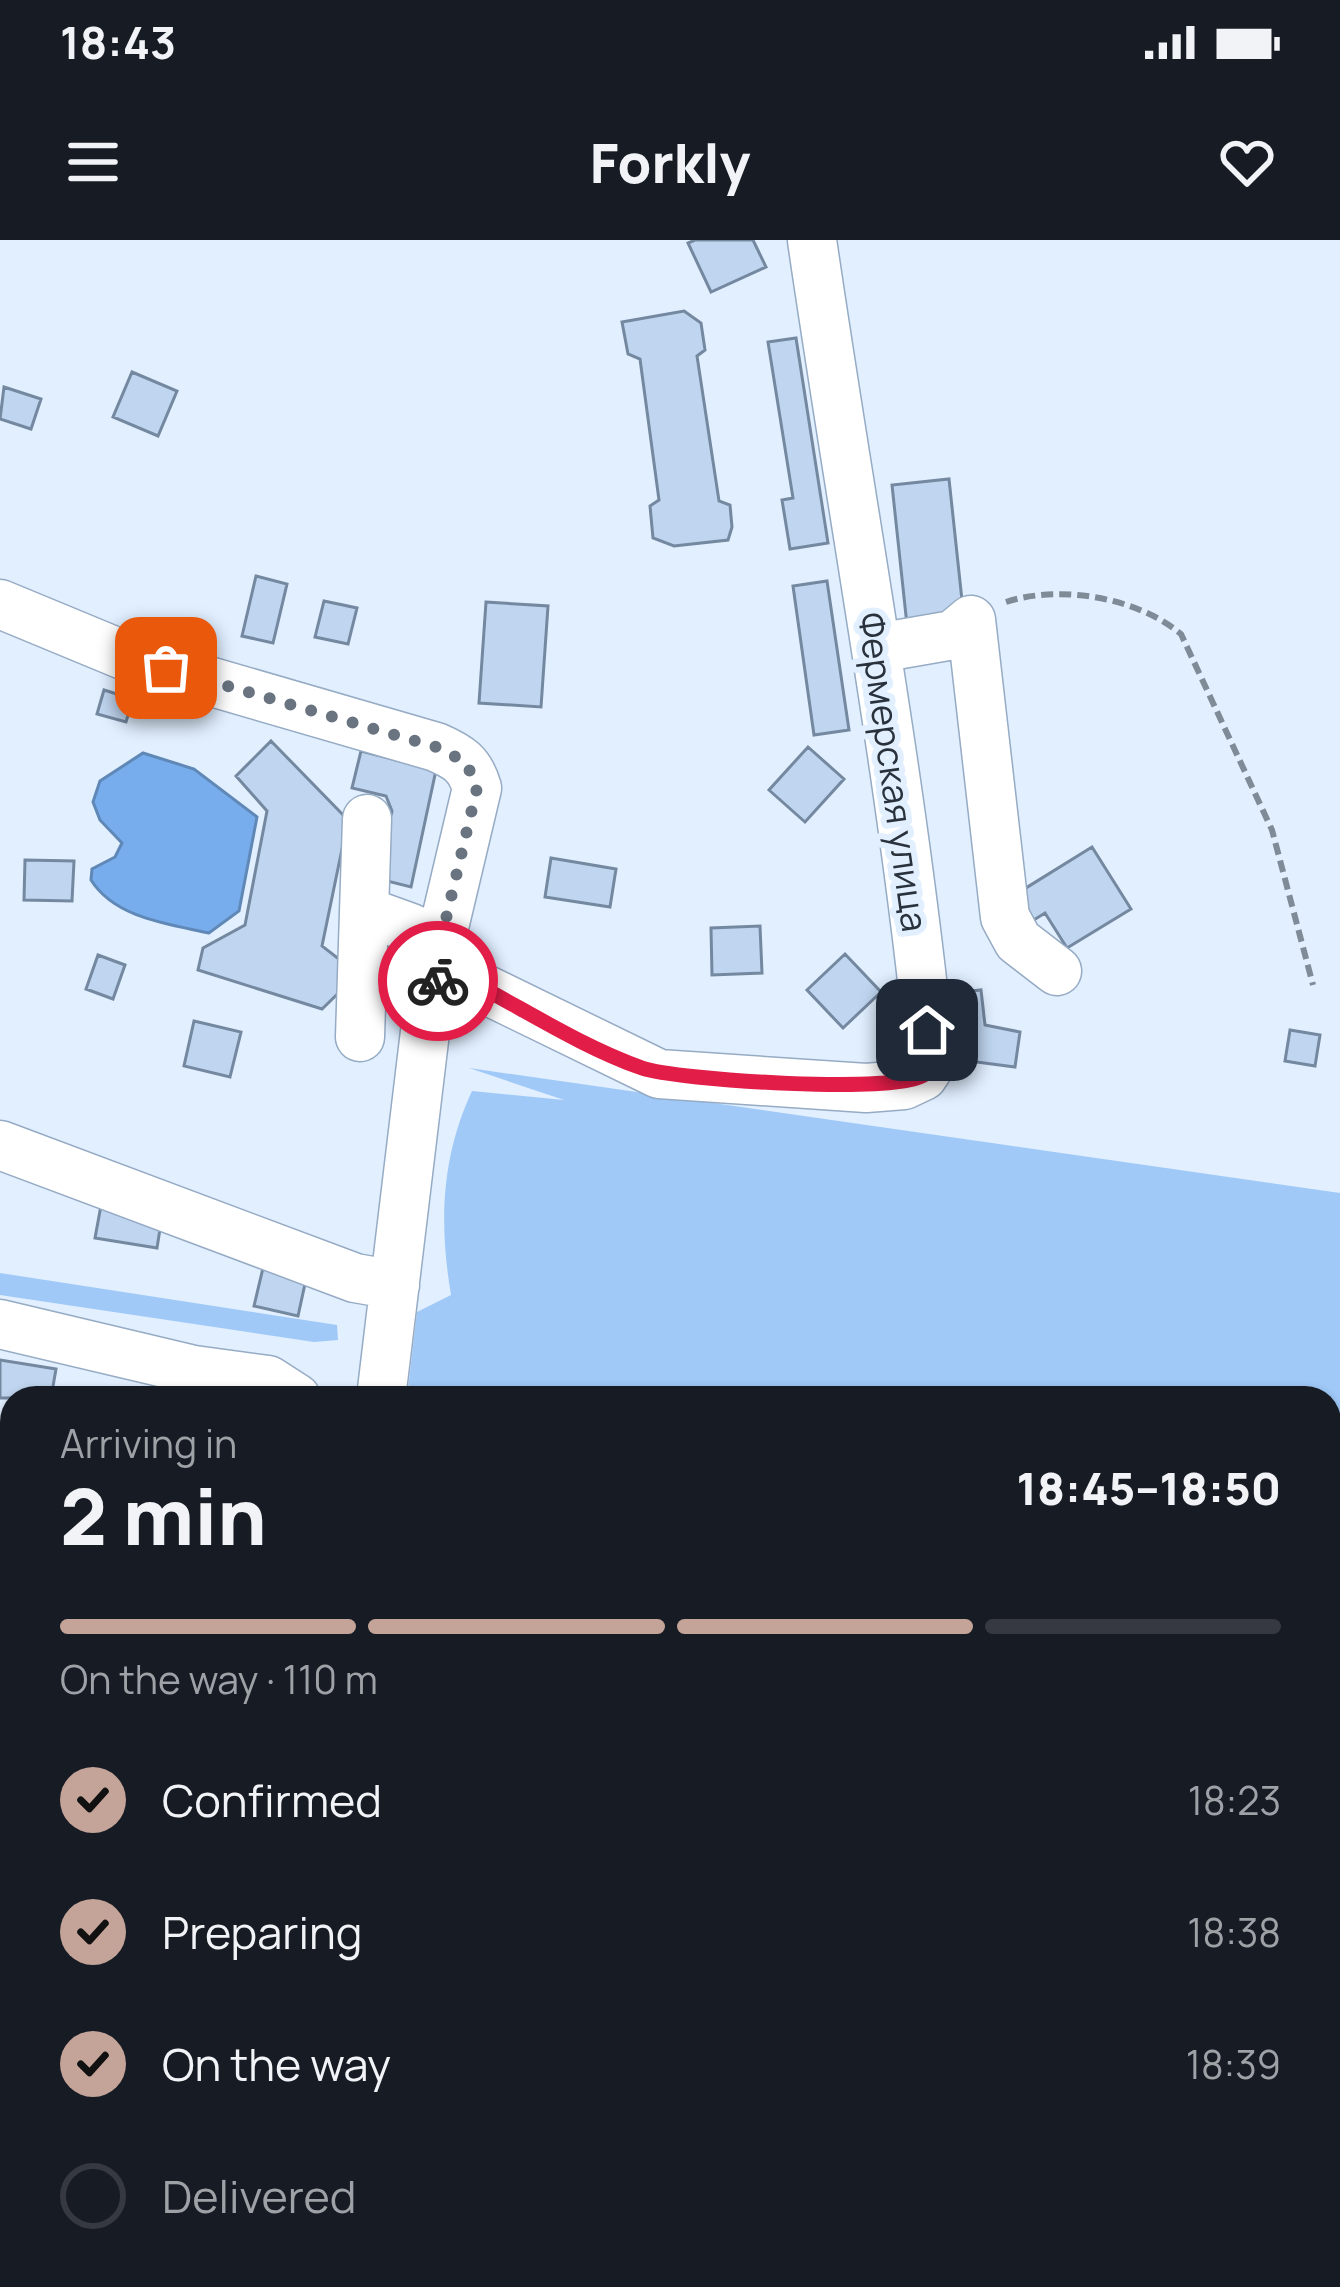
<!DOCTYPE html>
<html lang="en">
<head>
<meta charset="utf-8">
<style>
  :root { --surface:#171b24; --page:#242831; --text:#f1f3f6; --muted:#9ea1a6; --line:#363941; --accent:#c4a498 }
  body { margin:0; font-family:Manrope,sans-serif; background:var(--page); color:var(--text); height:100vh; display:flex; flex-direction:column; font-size:45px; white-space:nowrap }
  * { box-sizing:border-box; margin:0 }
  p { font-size:39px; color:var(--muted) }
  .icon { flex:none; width:66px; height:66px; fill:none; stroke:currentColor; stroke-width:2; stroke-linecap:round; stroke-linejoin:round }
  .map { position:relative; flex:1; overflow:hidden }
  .drawer { position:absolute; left:0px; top:1146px; width:1341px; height:903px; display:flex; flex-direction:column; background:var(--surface); border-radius:36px 36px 0 0; box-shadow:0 3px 9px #0004 }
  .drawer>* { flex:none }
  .pin { position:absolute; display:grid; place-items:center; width:102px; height:102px; color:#fff; margin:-51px; border-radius:24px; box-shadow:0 6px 18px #0006 }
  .courier { position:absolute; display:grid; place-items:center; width:120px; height:120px; margin:-60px; border:9px solid #e11d48; border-radius:50%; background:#fff; color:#222; box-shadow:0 3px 15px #0007 }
  .head em { font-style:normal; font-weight:800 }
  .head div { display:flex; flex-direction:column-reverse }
  .head { display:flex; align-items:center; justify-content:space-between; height:204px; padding:0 60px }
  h1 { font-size:78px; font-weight:800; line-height:90px }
  .bar { display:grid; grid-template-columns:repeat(4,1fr); gap:18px 12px; align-content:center; height:144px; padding:0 60px }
  .bar i { height:15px; border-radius:9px; background:var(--line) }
  .bar .active { background:var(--accent) }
  .bar p { grid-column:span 4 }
  ol { padding:0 60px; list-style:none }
  li { display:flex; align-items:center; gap:36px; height:132px }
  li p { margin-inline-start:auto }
  li .icon { padding:12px; border-radius:50%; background:var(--accent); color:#111; stroke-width:4 }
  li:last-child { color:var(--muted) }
  li i { width:66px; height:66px; border:6px solid var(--line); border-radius:50% }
  .status { display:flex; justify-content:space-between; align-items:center; height:84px; padding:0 60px; background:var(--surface); direction:ltr }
  .status svg { height:33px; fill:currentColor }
  header { display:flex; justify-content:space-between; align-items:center; height:156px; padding:0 60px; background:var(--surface); font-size:54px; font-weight:800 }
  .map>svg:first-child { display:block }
  .green { fill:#a0c9f8 }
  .water { fill:#77adec; stroke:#6088b7; stroke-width:3 }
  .building { fill:#c0d6f0; stroke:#7488a0; stroke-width:3 }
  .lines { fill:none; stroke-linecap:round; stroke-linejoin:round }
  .minor-casing { stroke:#96abc4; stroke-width:51 }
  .path { stroke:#808b98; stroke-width:6; stroke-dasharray:12 6; stroke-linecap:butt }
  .minor { stroke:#fff; stroke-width:48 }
  .done { stroke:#697480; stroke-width:12; stroke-dasharray:0 21.6 }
  .route { stroke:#e11d48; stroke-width:15 }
  .labels { text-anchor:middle; stroke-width:12; stroke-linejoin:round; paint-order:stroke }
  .street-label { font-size:36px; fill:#29323c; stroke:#e1efff }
</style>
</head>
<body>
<div class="status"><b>18:43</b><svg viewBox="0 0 49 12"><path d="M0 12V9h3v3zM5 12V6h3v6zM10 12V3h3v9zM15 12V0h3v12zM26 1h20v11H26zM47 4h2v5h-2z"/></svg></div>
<header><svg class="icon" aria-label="menu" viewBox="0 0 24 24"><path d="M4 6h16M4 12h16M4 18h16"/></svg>Forkly<svg class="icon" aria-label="heart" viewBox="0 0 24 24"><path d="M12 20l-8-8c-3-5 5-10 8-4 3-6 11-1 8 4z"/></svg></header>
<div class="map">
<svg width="1340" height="2047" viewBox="0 0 1340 2047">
  <rect width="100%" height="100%" fill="#e1efff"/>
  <path class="green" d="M469 828 1340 953V2047H302L303 2037H1329V1158H407L417 1072 451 1055C439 983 441 918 472 851L564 860Z
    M0 1033 337 1085 338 1100 314 1102 0 1055Z"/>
  <path class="water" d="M143 513 194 529 257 577 239 671 209 693C168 684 115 678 91 640L92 629 115 617 122 603 100 580 93 562 100 541Z"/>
  <path class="building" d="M695 0H753L766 27 711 52 688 3Z
    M684 71 701 83 705 110 697 116 719 261 730 265 732 287 728 300 674 306 653 298 650 266 659 260 640 119 628 114 622 82Z
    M796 98 828 303 790 309 782 260 793 258 768 102Z
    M132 132 177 151 158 196 113 177Z
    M4 147 41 159 31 189 0 179Z
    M949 239 964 379 907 385 892 245Z
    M256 336 287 344 273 403 242 396Z
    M827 341 849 490 814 495 793 346Z
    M324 361 357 368 348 404 315 397Z
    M486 362 548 366 541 467 479 463Z
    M104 450 133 459 126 482 97 474Z
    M271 501 348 580 322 706 358 734 322 769 198 730 203 708 245 685 267 571 236 536Z
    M808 507 844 539 805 582 769 550Z
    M361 511 436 530 411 647 375 638 392 571 386 556 352 548Z
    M1092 607 1131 669 1067 708 1045 673 1029 683 1013 656Z
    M551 618 616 629 610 667 545 657Z
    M25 620 74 621 72 661 24 660Z
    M760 686 762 733 712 735 711 688Z
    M845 714 881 752 843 788 807 750Z
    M98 715 125 725 113 759 86 749Z
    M981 750 985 785 1020 792 1015 827 946 818 942 754Z
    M194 781 241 792 230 837 184 826Z
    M1290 790 1320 795 1315 826 1285 821Z
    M102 960 163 970 157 1008 95 998Z
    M263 1028 308 1030 298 1076 254 1066Z
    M0 1120 56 1129 51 1158H0Z"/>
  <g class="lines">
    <g class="minor-casing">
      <path id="minor" d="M0 364 133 419 436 507C459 517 470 524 477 548L431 742 381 1158
        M878 408 953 395 971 380 1005 677 1018 701 1057 731
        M364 671 411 688 431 742 468 741 659 834 866 848 904 845 923 836 931 824C904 548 852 275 812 0
        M360 797 367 579
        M0 905 355 1038 395 1045
        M0 1084 194 1130 268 1140 296 1158
        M274 2047 275 2037"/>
    </g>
    <path class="path" d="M1006 362C1061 344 1138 358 1181 394L1272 590 1313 745"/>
    <use href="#minor" class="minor"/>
  </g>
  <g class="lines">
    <path class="done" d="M166 428 436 507 466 522 477 548 431 742 438 741"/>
    <path class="route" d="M438 741 468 740C524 769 582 807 642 828 675 840 904 855 925 834 935 823 929 803 927 790"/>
  </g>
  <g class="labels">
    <g class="street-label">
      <text transform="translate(893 532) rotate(82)" y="13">Фермерская улица</text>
    </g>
  </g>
</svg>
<div class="pin" style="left:166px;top:428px;background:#ea580c"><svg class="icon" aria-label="bag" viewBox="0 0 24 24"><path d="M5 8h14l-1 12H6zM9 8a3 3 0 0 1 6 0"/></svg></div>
<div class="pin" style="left:927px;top:790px;background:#1f2937"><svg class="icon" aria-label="home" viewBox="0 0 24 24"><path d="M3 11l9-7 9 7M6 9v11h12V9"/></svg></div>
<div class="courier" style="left:438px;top:741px"><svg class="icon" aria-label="bike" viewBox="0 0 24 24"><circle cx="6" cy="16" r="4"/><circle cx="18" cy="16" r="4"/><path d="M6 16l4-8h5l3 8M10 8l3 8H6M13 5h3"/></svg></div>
<section class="drawer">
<div class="head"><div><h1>2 min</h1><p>Arriving in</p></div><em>18:45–18:50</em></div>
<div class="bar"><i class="active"></i><i class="active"></i><i class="active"></i><i></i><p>On the way · 110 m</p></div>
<ol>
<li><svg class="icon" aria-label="check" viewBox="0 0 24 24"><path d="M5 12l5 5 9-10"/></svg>Confirmed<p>18:23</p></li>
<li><svg class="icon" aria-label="check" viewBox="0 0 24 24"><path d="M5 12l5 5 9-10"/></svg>Preparing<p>18:38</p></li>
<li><svg class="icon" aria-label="check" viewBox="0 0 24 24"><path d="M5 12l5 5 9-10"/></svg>On the way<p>18:39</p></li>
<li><i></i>Delivered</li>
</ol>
</section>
</div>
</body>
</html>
